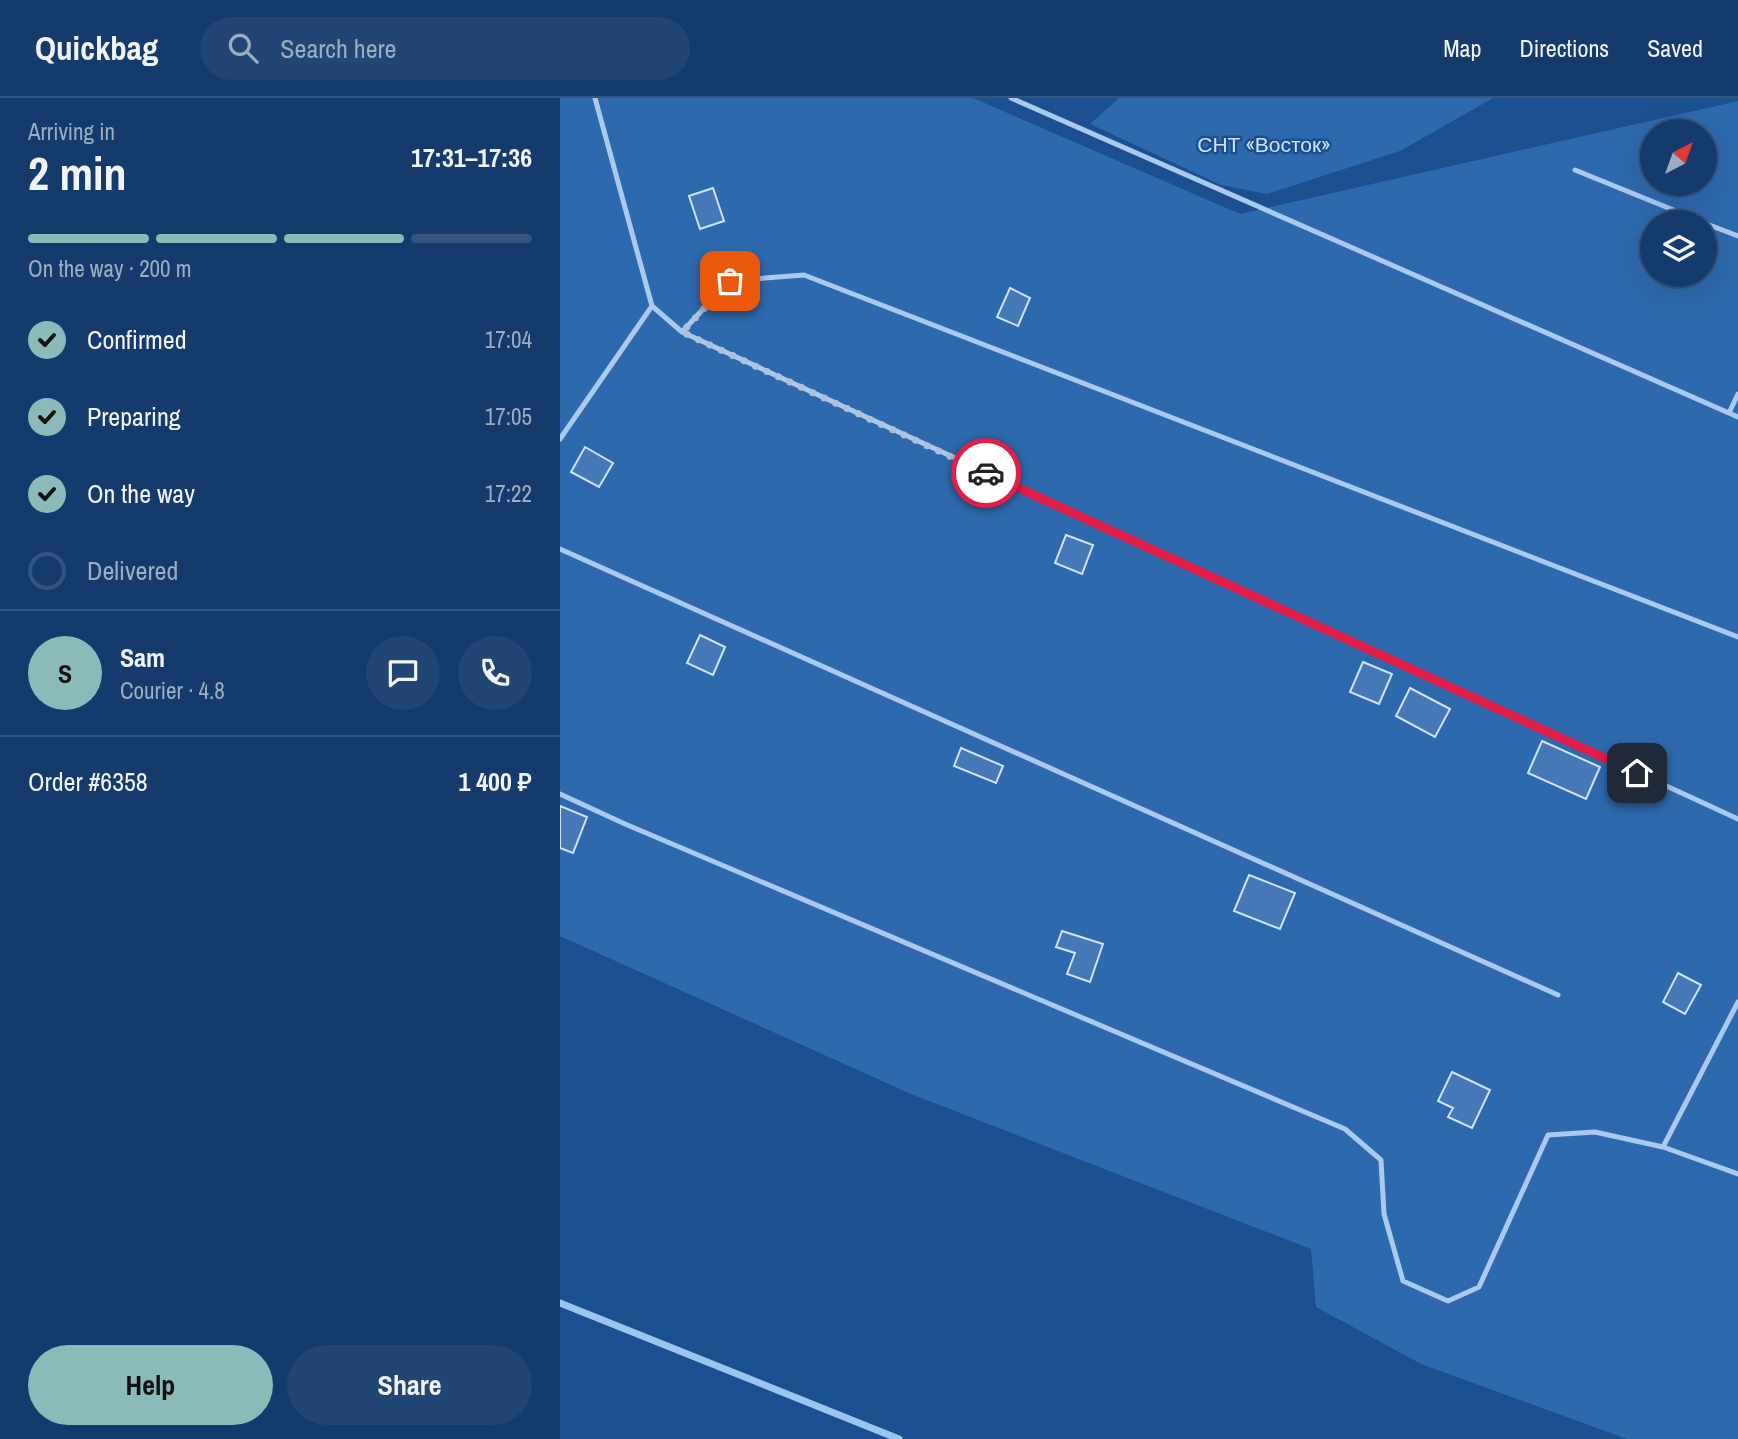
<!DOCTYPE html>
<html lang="en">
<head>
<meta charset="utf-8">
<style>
  :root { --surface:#143b6b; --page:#214673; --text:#f1f3f6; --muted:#9dadc1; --line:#33557e; --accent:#8bbbb9 }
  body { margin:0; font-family:"Archivo Narrow",sans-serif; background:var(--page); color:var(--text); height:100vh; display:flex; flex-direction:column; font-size:26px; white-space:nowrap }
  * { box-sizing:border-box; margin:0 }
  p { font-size:23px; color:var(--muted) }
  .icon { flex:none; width:38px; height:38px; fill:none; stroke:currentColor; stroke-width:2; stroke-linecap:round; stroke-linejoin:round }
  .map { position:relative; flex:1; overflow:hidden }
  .sheet { display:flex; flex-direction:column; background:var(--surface); width:560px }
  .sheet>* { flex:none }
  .needle { width:46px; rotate:41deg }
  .tools { position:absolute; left:1080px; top:21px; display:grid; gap:14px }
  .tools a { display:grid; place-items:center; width:77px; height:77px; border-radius:50%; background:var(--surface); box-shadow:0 7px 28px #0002,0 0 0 2px var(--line); font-size:35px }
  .pin { position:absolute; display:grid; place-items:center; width:60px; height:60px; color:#fff; margin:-30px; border-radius:14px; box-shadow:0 4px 10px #0006 }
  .courier { position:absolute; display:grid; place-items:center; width:70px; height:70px; margin:-35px; border:5px solid #e11d48; border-radius:50%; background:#fff; color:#222; box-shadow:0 2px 9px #0007 }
  .head em { font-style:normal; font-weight:800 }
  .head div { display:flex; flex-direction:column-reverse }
  .head { display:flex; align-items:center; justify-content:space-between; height:119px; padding:0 28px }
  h1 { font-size:46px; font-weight:800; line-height:52px }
  .bar { display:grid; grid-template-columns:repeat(4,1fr); gap:10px 7px; align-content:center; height:84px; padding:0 28px }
  .bar i { height:9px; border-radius:5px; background:var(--line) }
  .bar .on { background:var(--accent) }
  .bar p { grid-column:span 4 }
  .line { display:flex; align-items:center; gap:18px; padding:0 28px; border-top:2px solid var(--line) }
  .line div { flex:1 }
  .round { display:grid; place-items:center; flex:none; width:74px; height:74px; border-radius:37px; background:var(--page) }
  ol { padding:0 28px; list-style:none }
  li { display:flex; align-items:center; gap:21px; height:77px }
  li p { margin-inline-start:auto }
  li .icon { padding:7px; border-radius:50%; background:var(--accent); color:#111; stroke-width:4 }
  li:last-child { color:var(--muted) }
  li i { width:38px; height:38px; border:4px solid var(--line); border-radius:50% }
  .primary-button { display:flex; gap:14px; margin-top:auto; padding:14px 28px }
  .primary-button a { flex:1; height:80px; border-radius:42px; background:var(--accent); color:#111; font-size:28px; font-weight:800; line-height:80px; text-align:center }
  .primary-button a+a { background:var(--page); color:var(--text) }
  header { display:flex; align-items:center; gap:42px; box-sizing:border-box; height:98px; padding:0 35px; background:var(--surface); border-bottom:2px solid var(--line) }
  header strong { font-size:33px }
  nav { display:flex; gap:38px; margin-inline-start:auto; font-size:24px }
  .search { width:490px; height:63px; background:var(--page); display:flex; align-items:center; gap:18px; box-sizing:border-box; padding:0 24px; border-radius:38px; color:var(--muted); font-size:26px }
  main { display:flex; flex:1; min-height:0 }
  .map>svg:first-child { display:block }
  .green { fill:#2e69ad; fill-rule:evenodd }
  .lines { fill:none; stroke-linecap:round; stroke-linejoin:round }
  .stream { stroke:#9cc4f0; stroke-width:7 }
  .building { fill:#4478b7; stroke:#cfe3fa; stroke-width:2 }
  .lane { stroke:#a9c9ee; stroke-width:5 }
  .done { stroke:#afc1d8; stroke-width:7; stroke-dasharray:0 12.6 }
  .route { stroke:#e11d48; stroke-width:9 }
  .labels { text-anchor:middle; stroke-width:5; stroke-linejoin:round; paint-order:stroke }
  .park-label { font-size:21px; fill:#cfe3fa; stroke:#1b4f8f }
</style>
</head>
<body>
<header>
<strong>Quickbag</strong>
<div class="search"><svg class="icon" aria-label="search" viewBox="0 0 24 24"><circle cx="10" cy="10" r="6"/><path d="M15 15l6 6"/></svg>Search here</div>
<nav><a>Map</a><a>Directions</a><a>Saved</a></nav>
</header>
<main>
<section class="sheet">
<div class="head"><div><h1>2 min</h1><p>Arriving in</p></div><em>17:31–17:36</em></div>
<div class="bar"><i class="on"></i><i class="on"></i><i class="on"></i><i></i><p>On the way · 200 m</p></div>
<ol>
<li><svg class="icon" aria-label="check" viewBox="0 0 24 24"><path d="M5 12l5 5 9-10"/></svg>Confirmed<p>17:04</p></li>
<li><svg class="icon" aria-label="check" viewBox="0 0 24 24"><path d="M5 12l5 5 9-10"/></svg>Preparing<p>17:05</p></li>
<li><svg class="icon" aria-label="check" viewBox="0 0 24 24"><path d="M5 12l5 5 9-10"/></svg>On the way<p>17:22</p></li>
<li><i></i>Delivered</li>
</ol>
<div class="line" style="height:126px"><b class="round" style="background:var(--accent);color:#111">S</b><div><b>Sam</b><p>Courier · 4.8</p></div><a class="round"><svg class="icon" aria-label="chat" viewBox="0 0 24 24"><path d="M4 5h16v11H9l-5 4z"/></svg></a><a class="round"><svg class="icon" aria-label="phone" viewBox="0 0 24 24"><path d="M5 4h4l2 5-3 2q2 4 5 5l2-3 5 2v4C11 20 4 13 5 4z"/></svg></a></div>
<div class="line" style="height:91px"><div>Order #6358</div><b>1 400 ₽</b></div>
<div class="primary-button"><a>Help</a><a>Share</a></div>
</section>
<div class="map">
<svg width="1178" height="1341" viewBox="0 0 1178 1341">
  <rect width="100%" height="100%" fill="#1b4f8f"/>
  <path class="green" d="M0 0H413L680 116 1178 3V1341H1067L861 1266 756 1209 751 1151 351 996 0 838ZM1092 33H1144V86H1092ZM1092 124H1144V177H1092Z
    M559 0H933L840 53 707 96 661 87 530 26Z"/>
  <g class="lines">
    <path class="stream" d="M0 1205 339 1341"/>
  </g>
  <path class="building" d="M153 90 164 123 140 131 129 98Z
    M450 190 470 200 458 228 437 219Z
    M25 349 53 365 39 389 11 374Z
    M506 437 533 447 522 476 495 465Z
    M140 537 165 549 153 577 127 565Z
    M803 564 832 576 819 606 790 594Z
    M850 590 890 611 875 639 836 618Z
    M982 643 1040 669 1026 701 968 675Z
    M401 650 443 668 436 685 394 668Z
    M0 708 27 719 13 755 0 750Z
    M689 777 735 795 720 831 674 813Z
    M502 833 543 846 530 884 507 876 515 855 496 849Z
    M1118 875 1141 887 1125 916 1103 904Z
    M892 974 930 992 912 1030 888 1019 893 1010 878 1003Z"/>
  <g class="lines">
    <path class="lane" d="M35 0 92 208
      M451 0 1178 319
      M1015 72 1143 124
      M1144 125 1178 138
      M122 234 169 183 244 177 1178 539
      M1169 315 1178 296
      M0 341 92 208 122 234 1178 721
      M0 451 998 897
      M0 696 65 726 785 1031 821 1062 824 1116 843 1183 888 1203 919 1189 988 1037 1035 1034 1103 1049 1178 1076
      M1103 1049 1178 904"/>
  </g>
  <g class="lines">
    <path class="done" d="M170 183 122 234 426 375"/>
    <path class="route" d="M426 375 1077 675"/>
  </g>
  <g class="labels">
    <g class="park-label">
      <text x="704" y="54">СНТ «Восток»</text>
    </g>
  </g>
</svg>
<div class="tools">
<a><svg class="needle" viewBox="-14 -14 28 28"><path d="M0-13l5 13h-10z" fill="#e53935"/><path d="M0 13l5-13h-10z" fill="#9dadc1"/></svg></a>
<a><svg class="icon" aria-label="layers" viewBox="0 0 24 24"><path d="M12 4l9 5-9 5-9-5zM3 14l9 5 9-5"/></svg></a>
</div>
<div class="pin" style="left:170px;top:183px;background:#ea580c"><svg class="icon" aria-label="bag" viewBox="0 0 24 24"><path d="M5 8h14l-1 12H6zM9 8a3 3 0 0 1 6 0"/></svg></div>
<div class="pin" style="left:1077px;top:675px;background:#1f2937"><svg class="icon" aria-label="home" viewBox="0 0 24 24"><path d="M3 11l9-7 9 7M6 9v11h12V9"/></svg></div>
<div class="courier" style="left:426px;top:375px"><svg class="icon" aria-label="car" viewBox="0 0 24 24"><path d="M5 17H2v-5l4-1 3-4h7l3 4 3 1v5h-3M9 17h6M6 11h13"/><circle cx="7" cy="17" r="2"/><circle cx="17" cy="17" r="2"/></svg></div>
</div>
</main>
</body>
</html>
